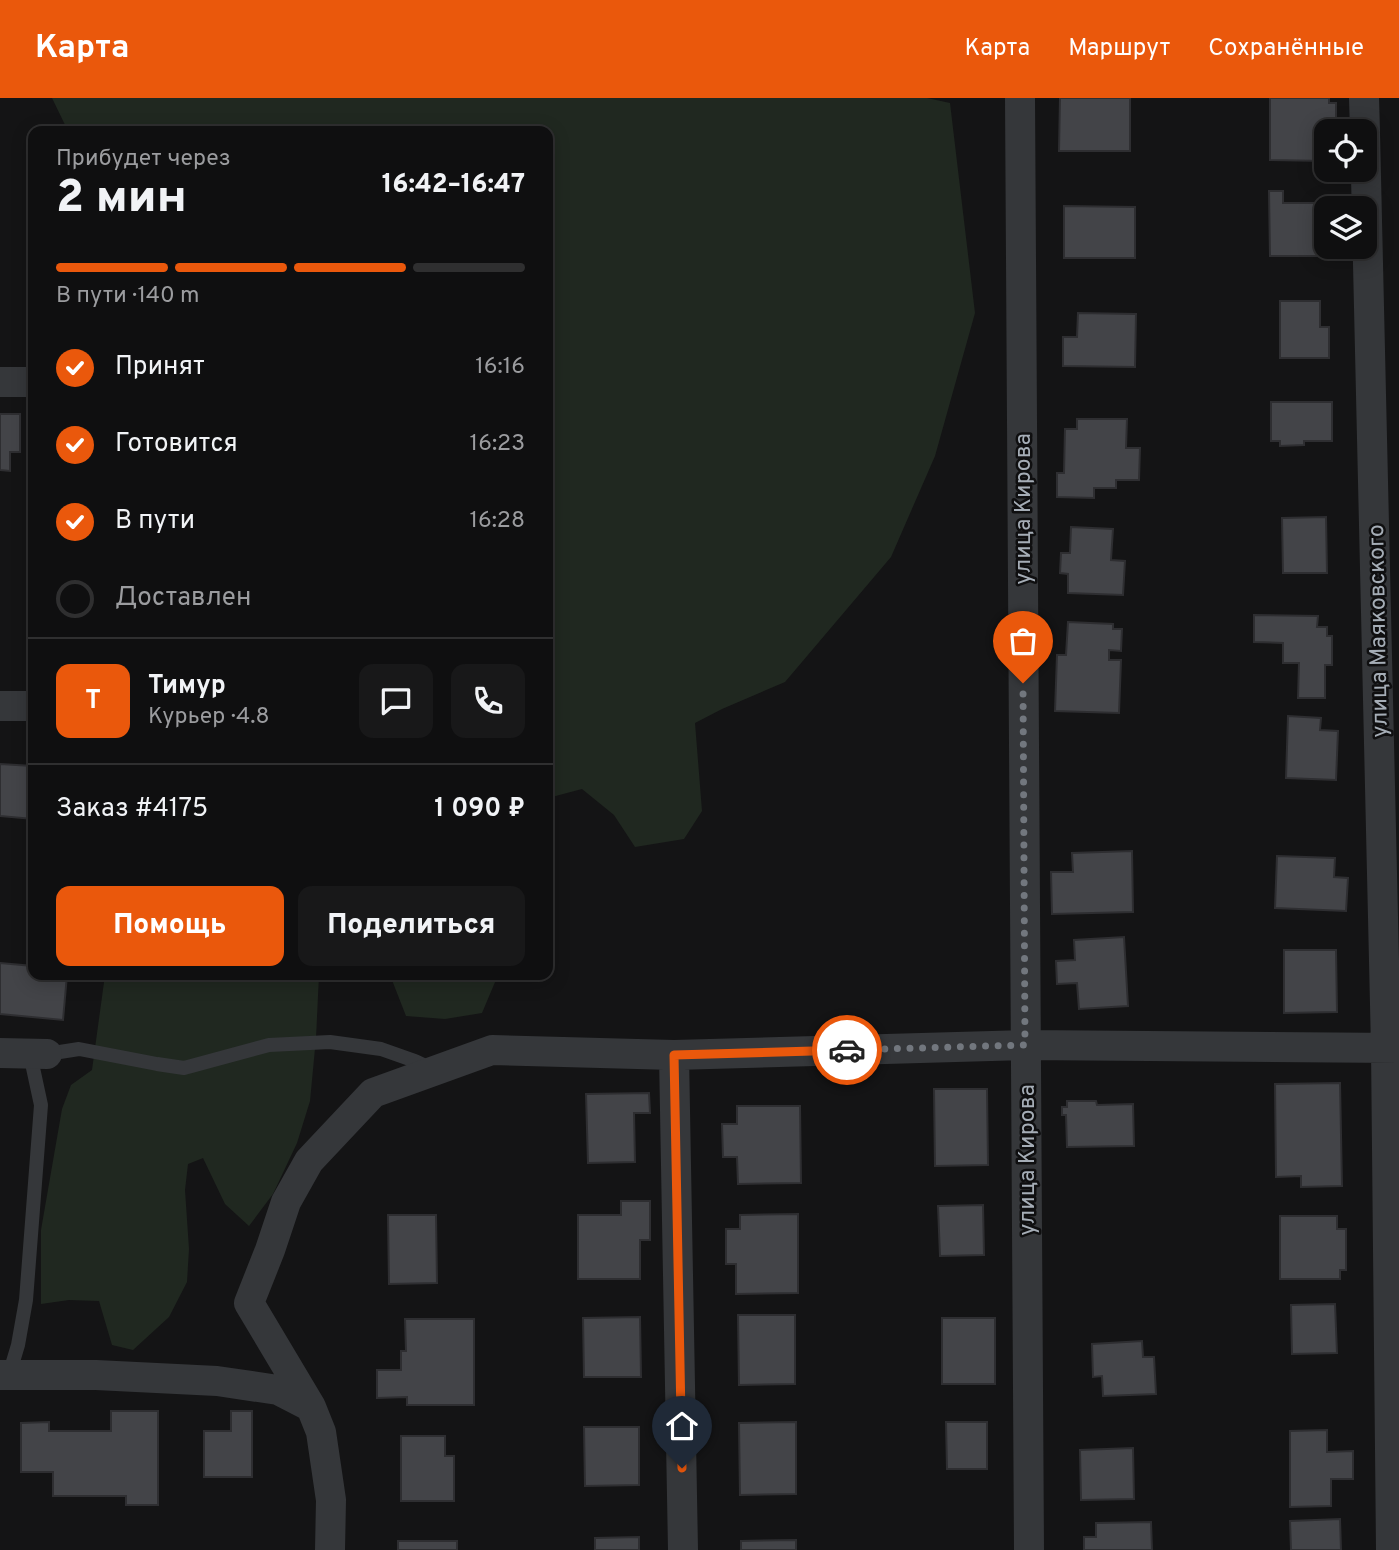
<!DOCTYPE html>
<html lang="ru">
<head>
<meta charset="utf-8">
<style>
  :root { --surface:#0f0f10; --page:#181819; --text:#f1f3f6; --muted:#9b9c9f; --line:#2f2f30; --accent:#ea580c }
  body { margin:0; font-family:Overpass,sans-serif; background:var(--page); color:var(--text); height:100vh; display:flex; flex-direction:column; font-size:26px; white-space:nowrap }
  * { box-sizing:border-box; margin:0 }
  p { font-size:23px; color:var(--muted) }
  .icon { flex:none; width:38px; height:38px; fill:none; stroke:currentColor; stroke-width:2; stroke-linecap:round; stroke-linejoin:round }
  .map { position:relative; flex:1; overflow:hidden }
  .side { position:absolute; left:28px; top:28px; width:525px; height:854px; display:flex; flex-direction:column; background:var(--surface); border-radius:14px; box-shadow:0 4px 18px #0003,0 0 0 2px var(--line) }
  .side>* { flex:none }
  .fabs { position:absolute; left:1314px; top:21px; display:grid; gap:14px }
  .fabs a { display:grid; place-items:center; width:63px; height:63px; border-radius:14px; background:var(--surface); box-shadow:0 4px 18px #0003,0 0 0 2px var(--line); font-size:35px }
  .pin { position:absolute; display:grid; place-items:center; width:60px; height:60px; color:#fff; margin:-72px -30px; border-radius:50% 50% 50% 0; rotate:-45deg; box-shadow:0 0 7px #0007 }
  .pin .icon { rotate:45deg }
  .courier { position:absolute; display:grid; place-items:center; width:70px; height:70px; margin:-35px; border:5px solid #ea580c; border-radius:50%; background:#fff; color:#222; box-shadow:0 2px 9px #0007 }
  .headline em { font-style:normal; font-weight:800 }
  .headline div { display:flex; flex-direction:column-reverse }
  .headline { display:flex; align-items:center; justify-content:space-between; height:119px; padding:0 28px }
  h1 { font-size:46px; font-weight:800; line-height:52px }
  .bar { display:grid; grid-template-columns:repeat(4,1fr); gap:10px 7px; align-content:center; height:84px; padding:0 28px }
  .bar i { height:9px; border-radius:5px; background:var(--line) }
  .bar .selected { background:var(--accent) }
  .bar p { grid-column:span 4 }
  .line { display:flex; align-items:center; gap:18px; padding:0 28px; border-top:2px solid var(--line) }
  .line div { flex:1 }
  .round { display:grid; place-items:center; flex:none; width:74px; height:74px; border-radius:14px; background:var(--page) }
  ol { padding:0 28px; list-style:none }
  li { display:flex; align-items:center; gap:21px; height:77px }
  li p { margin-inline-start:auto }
  li .icon { padding:7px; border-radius:50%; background:var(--accent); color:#fff; stroke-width:4 }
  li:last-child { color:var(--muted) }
  li i { width:38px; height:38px; border:4px solid var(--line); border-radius:50% }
  .primary-button { display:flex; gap:14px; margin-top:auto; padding:14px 28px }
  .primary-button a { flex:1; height:80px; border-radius:14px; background:var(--accent); color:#fff; font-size:28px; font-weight:800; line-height:80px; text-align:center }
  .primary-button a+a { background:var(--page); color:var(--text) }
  header { display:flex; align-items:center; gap:42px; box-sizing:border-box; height:98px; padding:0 35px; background:var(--accent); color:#fff }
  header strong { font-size:33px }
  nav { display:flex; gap:38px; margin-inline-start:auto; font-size:24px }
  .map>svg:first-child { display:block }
  .green { fill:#202820 }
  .building { fill:#434448; stroke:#2e2e31; stroke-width:2 }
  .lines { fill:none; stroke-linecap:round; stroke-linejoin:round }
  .lane { stroke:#35373a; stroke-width:14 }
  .street { stroke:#35373a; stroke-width:30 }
  .done { stroke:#72777e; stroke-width:7; stroke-dasharray:0 12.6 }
  .route { stroke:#ea580c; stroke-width:9 }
  .labels { text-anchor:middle; stroke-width:5; stroke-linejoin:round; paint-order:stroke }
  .street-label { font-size:23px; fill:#a5adb6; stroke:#0f0f10 }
</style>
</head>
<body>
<header>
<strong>Карта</strong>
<nav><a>Карта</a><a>Маршрут</a><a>Сохранённые</a></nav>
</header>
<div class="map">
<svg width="1399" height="1452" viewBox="0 0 1399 1452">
  <rect width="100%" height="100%" fill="#141415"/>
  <path class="green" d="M52 0H927L950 5 975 215 935 358 891 459 785 584 722 611 695 625 702 713 684 741 635 749 614 717 582 691 548 700V33H68Z
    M105 877H319L316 940 310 1003 297 1045 273 1096 249 1128 225 1106 203 1060 188 1066 185 1092 189 1151 187 1184 169 1219 133 1252 112 1247 99 1203 69 1202 41 1206V1132L62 1011 71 987 92 972Z
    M390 877H498L482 915 445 921 406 918Z"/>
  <path class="building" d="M1060 0H1130V53H1059Z
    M1270 0H1329V5H1336V24H1330V33H1326V63L1270 62Z
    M1269 93H1283V105H1325L1326 158H1270Z
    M1064 108 1135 109V160H1064Z
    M1280 203H1320V229H1329V260H1280Z
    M1078 215 1136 216 1135 269 1063 268V239H1077Z
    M1271 304H1332V343H1304V347L1280 348V343H1271Z
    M0 316H20V354H10V373L0 372Z
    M1077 321H1127L1126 350H1140L1139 382H1116V390H1094V400L1057 399V375H1064L1065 331H1077Z
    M1326 419 1327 475H1283L1282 420Z
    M1071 429 1113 431 1111 462 1125 463 1123 497 1068 495V476L1060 475 1061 455H1070Z
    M1254 517 1318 518 1317 529H1327V538H1332V567H1325V600H1298L1299 565H1283V545L1254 544Z
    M1068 524 1113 526V531H1122L1121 553 1109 552V562H1121L1119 615 1055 613 1057 557H1066Z
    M1288 618 1321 620 1320 632 1338 633 1336 682 1286 680Z
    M0 666 33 668V721L0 718Z
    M1132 753 1133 814 1052 816 1051 774H1073L1072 755Z
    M1277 758 1335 760 1334 779 1348 780 1346 813 1275 810Z
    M1124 839 1128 908 1079 911 1077 885 1057 886 1056 863 1075 862 1074 842Z
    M1284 852H1336L1337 914 1284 915Z
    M0 865 33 868V877H67L63 922 0 916Z
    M1340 985 1342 1088 1301 1089V1078L1276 1079 1275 986Z
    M934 991H987L988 1067 935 1068Z
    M649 995 650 1015H634L635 1064 588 1065 586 996Z
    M1067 1003H1096L1097 1007 1133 1006 1134 1048 1067 1049 1066 1017H1062V1009H1067Z
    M737 1008H800L801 1085 738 1086 737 1059H723L722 1026H737Z
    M621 1103H650V1142H640V1181H578V1117H621Z
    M983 1107 984 1157 940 1158 938 1108Z
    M798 1116V1195L736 1196V1166H726V1131H740V1117Z
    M388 1117H436L437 1185 389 1186Z
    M1280 1118H1337V1131H1346V1172H1340V1181H1280Z
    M1335 1206 1337 1255 1292 1256 1291 1207Z
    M738 1217H795V1286L739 1287Z
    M640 1219 641 1279H584L583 1220Z
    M942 1220H995V1286H942Z
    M405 1221H474V1307H407V1299L377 1300V1272H401V1253H406Z
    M1142 1243 1143 1259H1154L1156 1296 1103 1298 1102 1278 1093 1279 1092 1246Z
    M111 1313H158V1407H126V1398H53V1374H21V1325L49 1324V1333H111Z
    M231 1313H252V1379H204V1333H231Z
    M796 1324V1396L740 1397 739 1325Z
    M946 1324H987V1371H947Z
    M584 1329H639V1387L585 1388Z
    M1327 1332V1354L1353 1353V1381H1331V1408L1290 1409V1333Z
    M401 1338H445V1358H454V1403H401Z
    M1133 1350 1134 1401 1081 1402 1080 1352Z
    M1340 1421 1341 1452H1291L1290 1423Z
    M1151 1424 1152 1452H1084V1439H1096V1425Z
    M639 1439V1452H595V1440Z
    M796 1442V1452H741V1443Z
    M398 1443H457V1452H398Z"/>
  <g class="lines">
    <path class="lane" d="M47 956 79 951 157 966 184 970 269 947 330 944 381 951 415 963 432 971
      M9 1277 18 1247 26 1202 41 1007 30 956"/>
    <path class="street" d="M1020 0 1029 1452
      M1364 0 1365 33
      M1365 35 1386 950 1391 1452
      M0 284H33
      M0 608H33
      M0 955 47 956
      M674 957 683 1452
      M0 1277H96L217 1283 278 1292 311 1309 321 1334 331 1402 330 1452
      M311 1309 249 1205 270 1152 286 1104 309 1063 373 995 492 952 674 957 1025 947 1399 950"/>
  </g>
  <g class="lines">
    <path class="done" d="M847 952 1025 947 1023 585"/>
    <path class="route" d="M682 1370 674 957 847 952"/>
  </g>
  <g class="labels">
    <g class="street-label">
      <text transform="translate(1022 411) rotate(-90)" y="8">улица Кирова</text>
      <text transform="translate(1377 533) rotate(-91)" y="8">улица Маяковского</text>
      <text transform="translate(1026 1062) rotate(-90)" y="8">улица Кирова</text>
    </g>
  </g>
</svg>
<div class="fabs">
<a><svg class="icon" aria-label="locate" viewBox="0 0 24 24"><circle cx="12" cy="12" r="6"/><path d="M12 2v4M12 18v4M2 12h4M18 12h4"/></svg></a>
<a><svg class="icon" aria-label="layers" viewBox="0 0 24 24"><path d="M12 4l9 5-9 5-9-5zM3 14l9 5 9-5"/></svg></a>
</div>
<div class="pin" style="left:1023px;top:585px;background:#ea580c"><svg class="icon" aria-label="bag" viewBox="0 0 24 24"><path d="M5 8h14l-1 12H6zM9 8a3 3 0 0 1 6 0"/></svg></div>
<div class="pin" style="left:682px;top:1370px;background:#1f2937"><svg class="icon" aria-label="home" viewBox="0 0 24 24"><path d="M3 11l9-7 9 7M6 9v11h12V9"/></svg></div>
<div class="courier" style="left:847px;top:952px"><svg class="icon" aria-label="car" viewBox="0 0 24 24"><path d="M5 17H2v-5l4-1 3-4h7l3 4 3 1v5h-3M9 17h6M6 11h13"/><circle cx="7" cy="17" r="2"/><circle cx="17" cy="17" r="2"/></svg></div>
<section class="side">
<div class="headline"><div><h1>2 мин</h1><p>Прибудет через</p></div><em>16:42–16:47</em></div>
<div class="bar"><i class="selected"></i><i class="selected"></i><i class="selected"></i><i></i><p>В пути · 140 m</p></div>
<ol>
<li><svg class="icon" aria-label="check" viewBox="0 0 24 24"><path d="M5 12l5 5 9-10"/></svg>Принят<p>16:16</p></li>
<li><svg class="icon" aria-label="check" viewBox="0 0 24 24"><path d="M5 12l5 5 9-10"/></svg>Готовится<p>16:23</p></li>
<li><svg class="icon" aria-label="check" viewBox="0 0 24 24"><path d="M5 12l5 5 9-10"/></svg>В пути<p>16:28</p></li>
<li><i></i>Доставлен</li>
</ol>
<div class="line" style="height:126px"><b class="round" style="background:var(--accent);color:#fff">Т</b><div><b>Тимур</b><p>Курьер · 4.8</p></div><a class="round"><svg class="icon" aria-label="chat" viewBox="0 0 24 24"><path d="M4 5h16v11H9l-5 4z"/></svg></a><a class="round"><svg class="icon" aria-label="phone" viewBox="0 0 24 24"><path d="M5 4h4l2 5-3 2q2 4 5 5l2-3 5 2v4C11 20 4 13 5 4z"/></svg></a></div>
<div class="line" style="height:91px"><div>Заказ #4175</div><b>1 090 ₽</b></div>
<div class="primary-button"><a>Помощь</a><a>Поделиться</a></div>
</section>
</div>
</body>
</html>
